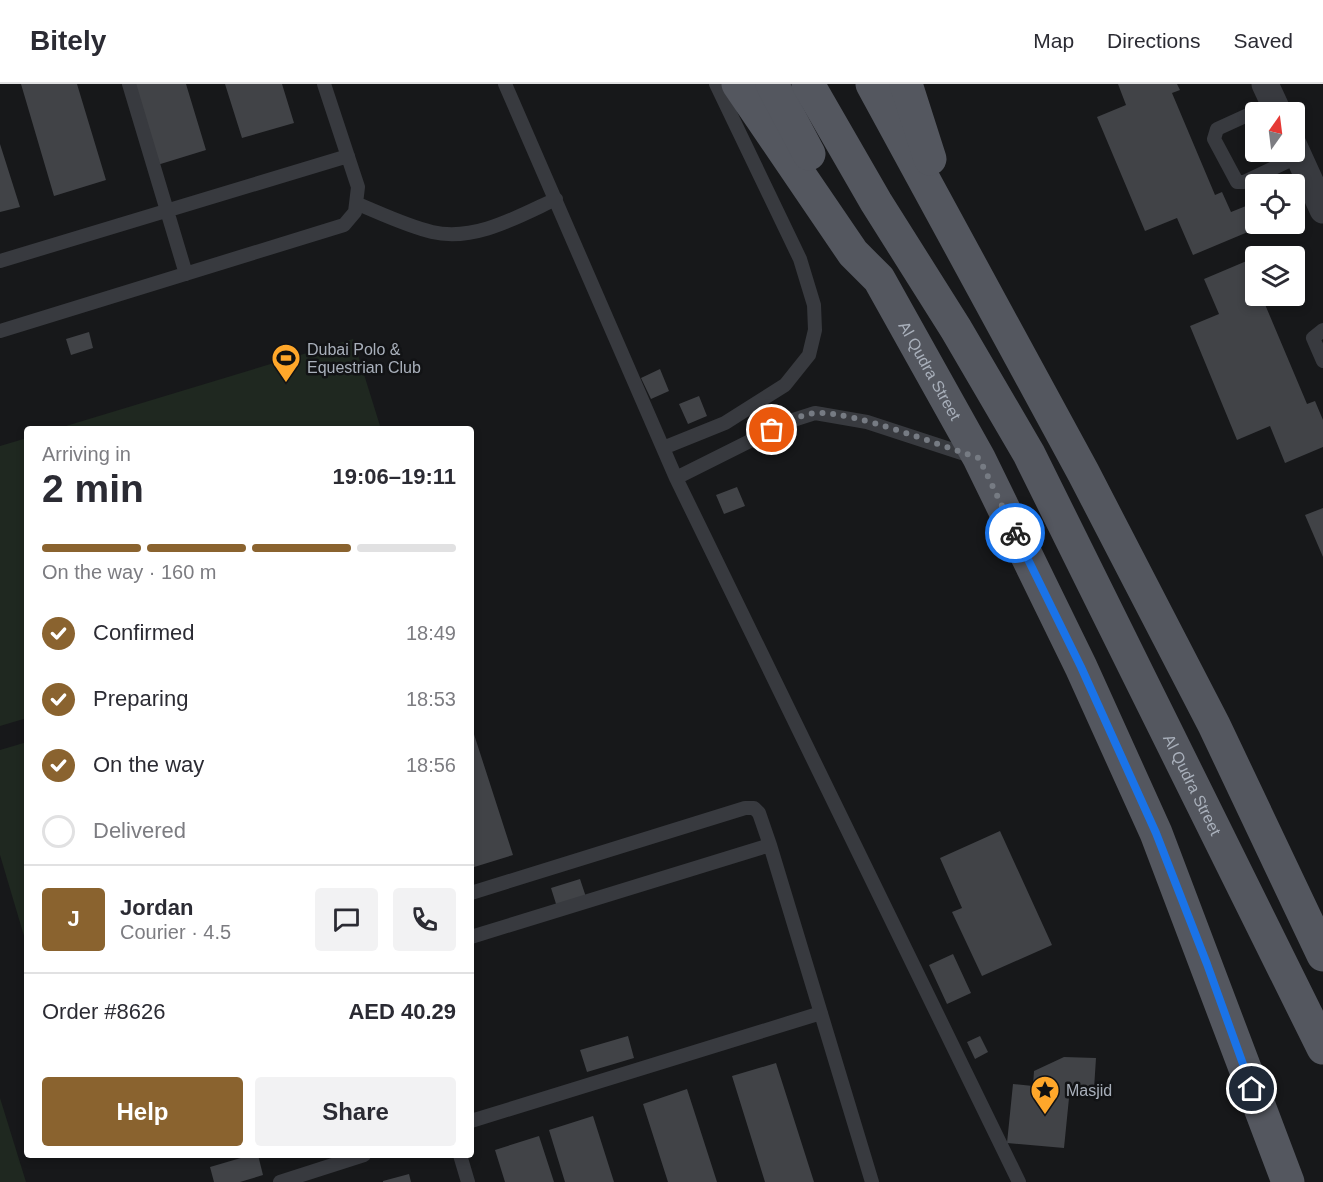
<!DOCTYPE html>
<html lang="en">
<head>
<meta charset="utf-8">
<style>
  :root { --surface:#fff; --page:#f2f2f3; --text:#2b2b33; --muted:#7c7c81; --line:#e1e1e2; --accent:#8a632f }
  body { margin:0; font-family:Helvetica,sans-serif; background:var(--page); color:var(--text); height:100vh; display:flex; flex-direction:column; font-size:22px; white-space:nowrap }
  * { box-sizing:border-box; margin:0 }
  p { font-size:20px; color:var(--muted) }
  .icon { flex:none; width:33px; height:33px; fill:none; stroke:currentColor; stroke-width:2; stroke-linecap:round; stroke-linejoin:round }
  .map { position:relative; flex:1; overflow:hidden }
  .details { position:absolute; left:24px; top:342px; width:450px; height:732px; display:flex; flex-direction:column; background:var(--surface); border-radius:6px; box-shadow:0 3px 9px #0003 }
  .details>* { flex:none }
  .needle { width:39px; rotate:14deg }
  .tools { position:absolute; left:1245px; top:18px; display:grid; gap:12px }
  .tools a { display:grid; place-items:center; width:60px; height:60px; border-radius:6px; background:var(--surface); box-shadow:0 3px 9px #0003; font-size:30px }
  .pin { position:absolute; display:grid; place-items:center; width:51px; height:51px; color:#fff; margin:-26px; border:3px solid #fff; border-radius:50%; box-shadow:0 2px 6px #0007 }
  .courier { position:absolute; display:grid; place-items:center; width:60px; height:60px; margin:-30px; border:4px solid #1a73e8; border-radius:50%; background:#fff; color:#222; box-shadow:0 2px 8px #0007 }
  .overview em { font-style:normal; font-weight:700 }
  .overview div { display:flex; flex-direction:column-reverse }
  .overview { display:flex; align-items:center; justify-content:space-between; height:102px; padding:0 18px }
  h1 { font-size:39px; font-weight:700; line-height:45px }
  .bar { display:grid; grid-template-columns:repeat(4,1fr); gap:9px 6px; align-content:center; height:72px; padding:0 18px }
  .bar i { height:8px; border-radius:4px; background:var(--line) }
  .bar .active { background:var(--accent) }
  .bar p { grid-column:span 4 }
  .line { display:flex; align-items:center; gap:15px; padding:0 18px; border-top:2px solid var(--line) }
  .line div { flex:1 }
  .round { display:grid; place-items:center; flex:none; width:63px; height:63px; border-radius:6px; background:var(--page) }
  ol { padding:0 18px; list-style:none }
  li { display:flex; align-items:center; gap:18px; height:66px }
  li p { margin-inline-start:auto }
  li .icon { padding:6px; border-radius:50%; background:var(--accent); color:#fff; stroke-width:4 }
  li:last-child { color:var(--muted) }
  li i { width:33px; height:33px; border:3px solid var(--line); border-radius:50% }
  .primary-button { display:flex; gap:12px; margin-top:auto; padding:12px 18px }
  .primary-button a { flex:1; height:69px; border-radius:6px; background:var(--accent); color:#fff; font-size:24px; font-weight:700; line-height:69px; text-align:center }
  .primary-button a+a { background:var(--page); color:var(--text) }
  header { display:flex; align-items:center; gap:36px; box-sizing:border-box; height:84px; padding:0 30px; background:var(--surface); border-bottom:2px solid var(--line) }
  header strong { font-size:28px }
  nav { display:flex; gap:33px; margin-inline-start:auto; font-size:21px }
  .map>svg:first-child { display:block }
  .green { fill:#1f2820 }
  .building { fill:#414347 }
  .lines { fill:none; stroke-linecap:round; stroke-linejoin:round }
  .lane { stroke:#383a3f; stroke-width:14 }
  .street { stroke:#383a3f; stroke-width:27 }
  .primary { stroke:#54575f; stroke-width:33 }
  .done { stroke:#767b83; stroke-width:6; stroke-dasharray:0 10.8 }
  .route { stroke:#1a73e8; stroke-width:8 }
  .labels { text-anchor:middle; stroke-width:5; stroke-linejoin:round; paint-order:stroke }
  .poi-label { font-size:16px; fill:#a9b0bb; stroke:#121315; text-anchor:start }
  .street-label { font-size:16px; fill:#a9b0bb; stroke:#121315 }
</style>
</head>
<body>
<header>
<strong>Bitely</strong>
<nav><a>Map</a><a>Directions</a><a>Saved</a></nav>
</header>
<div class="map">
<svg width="1323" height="1098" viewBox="0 0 1323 1098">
  <rect width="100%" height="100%" fill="#17181a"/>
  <path class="green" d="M353 255 381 345H56Z
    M27 354V634L0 642V362Z
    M27 658V862L0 771V666Z
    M0 1014 26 1098H0Z"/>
  <path class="building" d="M21 0H77L106 96 54 112Z
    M131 0H186L206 66 154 82Z
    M225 0H282L294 39 242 54Z
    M1118 0H1177L1180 6 1172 9 1215 111 1222 108 1231 128 1246 122 1255 145 1193 171 1177 134 1145 147 1097 33 1126 21Z
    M0 60 20 123 0 128Z
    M1256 173V212H1271L1272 214 1264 218 1307 320 1315 317 1323 336V363L1285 379 1270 342 1237 356 1190 242 1219 230 1204 195Z
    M89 248 93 264 71 271 66 255Z
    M660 285 669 307 651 315 641 294Z
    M699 312 707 332 688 340 679 320Z
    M737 403 745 422 724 430 716 411Z
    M1323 424V473L1305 431Z
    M471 641 513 771 471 784Z
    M1000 747 1052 861 982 892 952 828 962 824 940 774Z
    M580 795 586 813 557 823 551 804Z
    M953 870 971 909 947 920 929 881Z
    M628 952 634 974 587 988 580 966Z
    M980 952 988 968 975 975 967 958Z
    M1064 973 1096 974 1094 1005 1070 1004 1064 1064 1007 1059 1013 1000 1033 1002 1034 987Z
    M776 979 814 1098H765L732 992Z
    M687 1005 717 1098H668L643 1020Z
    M593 1032 614 1098H565L549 1046Z
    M539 1052 554 1098H505L495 1066Z
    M251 1071H258L263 1091 240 1098H214L210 1083Z
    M409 1090 411 1098H383V1097Z"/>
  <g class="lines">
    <path class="lane" d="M129 0 186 190
      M505 0 676 394 1019 1098
      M1274 19 1217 45 1214 55 1237 98H1244L1299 72
      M358 120C382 130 407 142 432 148 475 158 519 132 556 115
      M0 177 348 72
      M1323 246 1313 254 1323 277
      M0 247 344 141 355 128 358 103 324 0
      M663 364 725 339 785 301 809 271 815 246 814 221 800 175 716 0
      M676 394 790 337 815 329 867 338 971 372
      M471 809 745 724H754L759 729 770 761 872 1098
      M471 853 770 761
      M471 1037 821 929
      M460 1071 468 1098
      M280 1098 364 1071"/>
    <path class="street" d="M1265 0 1278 28
      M1294 62 1323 126"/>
    <g class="primary">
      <path id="s1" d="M738 0 853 169 879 195 979 374 1081 583 1156 749 1288 1098"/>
      <path d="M772 0 809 70"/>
      <path id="s2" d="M808 0 876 118 956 245 1029 370 1323 964"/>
      <path d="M872 0 1083 388 1214 641 1323 871"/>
      <path d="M906 0 930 75"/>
    </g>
  </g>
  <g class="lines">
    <path class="done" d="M772 346C785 339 799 331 815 329 854 327 938 361 979 374L1015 449"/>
    <path class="route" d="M1015 449 1081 583 1156 749 1207 880 1252 1005"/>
  </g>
  <defs>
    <g id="stadium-pin" transform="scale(1.5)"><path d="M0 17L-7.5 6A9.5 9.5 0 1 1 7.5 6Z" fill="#ffa72a" stroke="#121315"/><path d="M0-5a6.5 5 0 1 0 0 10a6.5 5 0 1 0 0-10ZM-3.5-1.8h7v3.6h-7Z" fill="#111"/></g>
    <g id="sight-pin" transform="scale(1.5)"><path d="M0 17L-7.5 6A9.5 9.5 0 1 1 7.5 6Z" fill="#ffa72a" stroke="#121315"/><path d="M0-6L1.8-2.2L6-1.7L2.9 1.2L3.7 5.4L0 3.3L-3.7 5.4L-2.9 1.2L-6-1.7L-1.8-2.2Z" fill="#111"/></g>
  </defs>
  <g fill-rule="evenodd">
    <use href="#stadium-pin" x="286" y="274"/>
    <use href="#sight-pin" x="1045" y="1006"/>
  </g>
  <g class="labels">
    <g class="poi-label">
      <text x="307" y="271">Dubai Polo &amp;<tspan x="307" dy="18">Equestrian Club</tspan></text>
      <text x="1066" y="1012">Masjid</text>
    </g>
    <g class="street-label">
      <text dy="6" stroke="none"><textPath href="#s1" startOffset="346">Al Qudra Street</textPath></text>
      <text dy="6" stroke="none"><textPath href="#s2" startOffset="800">Al Qudra Street</textPath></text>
    </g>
  </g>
</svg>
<div class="tools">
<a><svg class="needle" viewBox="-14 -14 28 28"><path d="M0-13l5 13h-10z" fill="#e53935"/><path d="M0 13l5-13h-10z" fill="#7c7c81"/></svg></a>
<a><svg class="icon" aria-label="locate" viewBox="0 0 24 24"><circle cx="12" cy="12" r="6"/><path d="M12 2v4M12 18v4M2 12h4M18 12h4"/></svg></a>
<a><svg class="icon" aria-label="layers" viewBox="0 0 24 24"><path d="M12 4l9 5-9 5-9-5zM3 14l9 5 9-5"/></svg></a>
</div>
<div class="pin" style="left:772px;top:346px;background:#ea580c"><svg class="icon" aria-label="bag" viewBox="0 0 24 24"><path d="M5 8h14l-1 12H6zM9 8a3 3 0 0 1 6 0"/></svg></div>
<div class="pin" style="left:1252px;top:1005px;background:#1f2937"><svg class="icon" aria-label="home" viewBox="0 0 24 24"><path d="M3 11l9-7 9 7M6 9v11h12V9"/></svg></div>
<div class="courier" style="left:1015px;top:449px"><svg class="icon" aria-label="bike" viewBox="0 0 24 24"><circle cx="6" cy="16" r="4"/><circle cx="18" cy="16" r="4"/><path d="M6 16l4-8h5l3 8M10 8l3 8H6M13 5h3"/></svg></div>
<section class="details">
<div class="overview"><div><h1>2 min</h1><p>Arriving in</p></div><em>19:06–19:11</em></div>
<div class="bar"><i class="active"></i><i class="active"></i><i class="active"></i><i></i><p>On the way · 160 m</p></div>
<ol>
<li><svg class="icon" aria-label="check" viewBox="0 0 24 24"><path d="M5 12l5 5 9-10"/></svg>Confirmed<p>18:49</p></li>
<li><svg class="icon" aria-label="check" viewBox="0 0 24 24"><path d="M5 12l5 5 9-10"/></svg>Preparing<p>18:53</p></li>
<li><svg class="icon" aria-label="check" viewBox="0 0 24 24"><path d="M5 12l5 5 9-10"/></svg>On the way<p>18:56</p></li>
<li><i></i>Delivered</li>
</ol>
<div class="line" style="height:108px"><b class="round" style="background:var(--accent);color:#fff">J</b><div><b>Jordan</b><p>Courier · 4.5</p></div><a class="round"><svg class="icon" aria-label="chat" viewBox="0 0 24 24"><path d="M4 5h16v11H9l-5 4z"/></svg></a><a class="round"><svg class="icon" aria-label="phone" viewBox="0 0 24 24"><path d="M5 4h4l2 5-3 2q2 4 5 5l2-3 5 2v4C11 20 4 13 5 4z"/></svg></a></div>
<div class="line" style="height:78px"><div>Order #8626</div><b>AED 40.29</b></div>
<div class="primary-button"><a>Help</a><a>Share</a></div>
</section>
</div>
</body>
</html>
